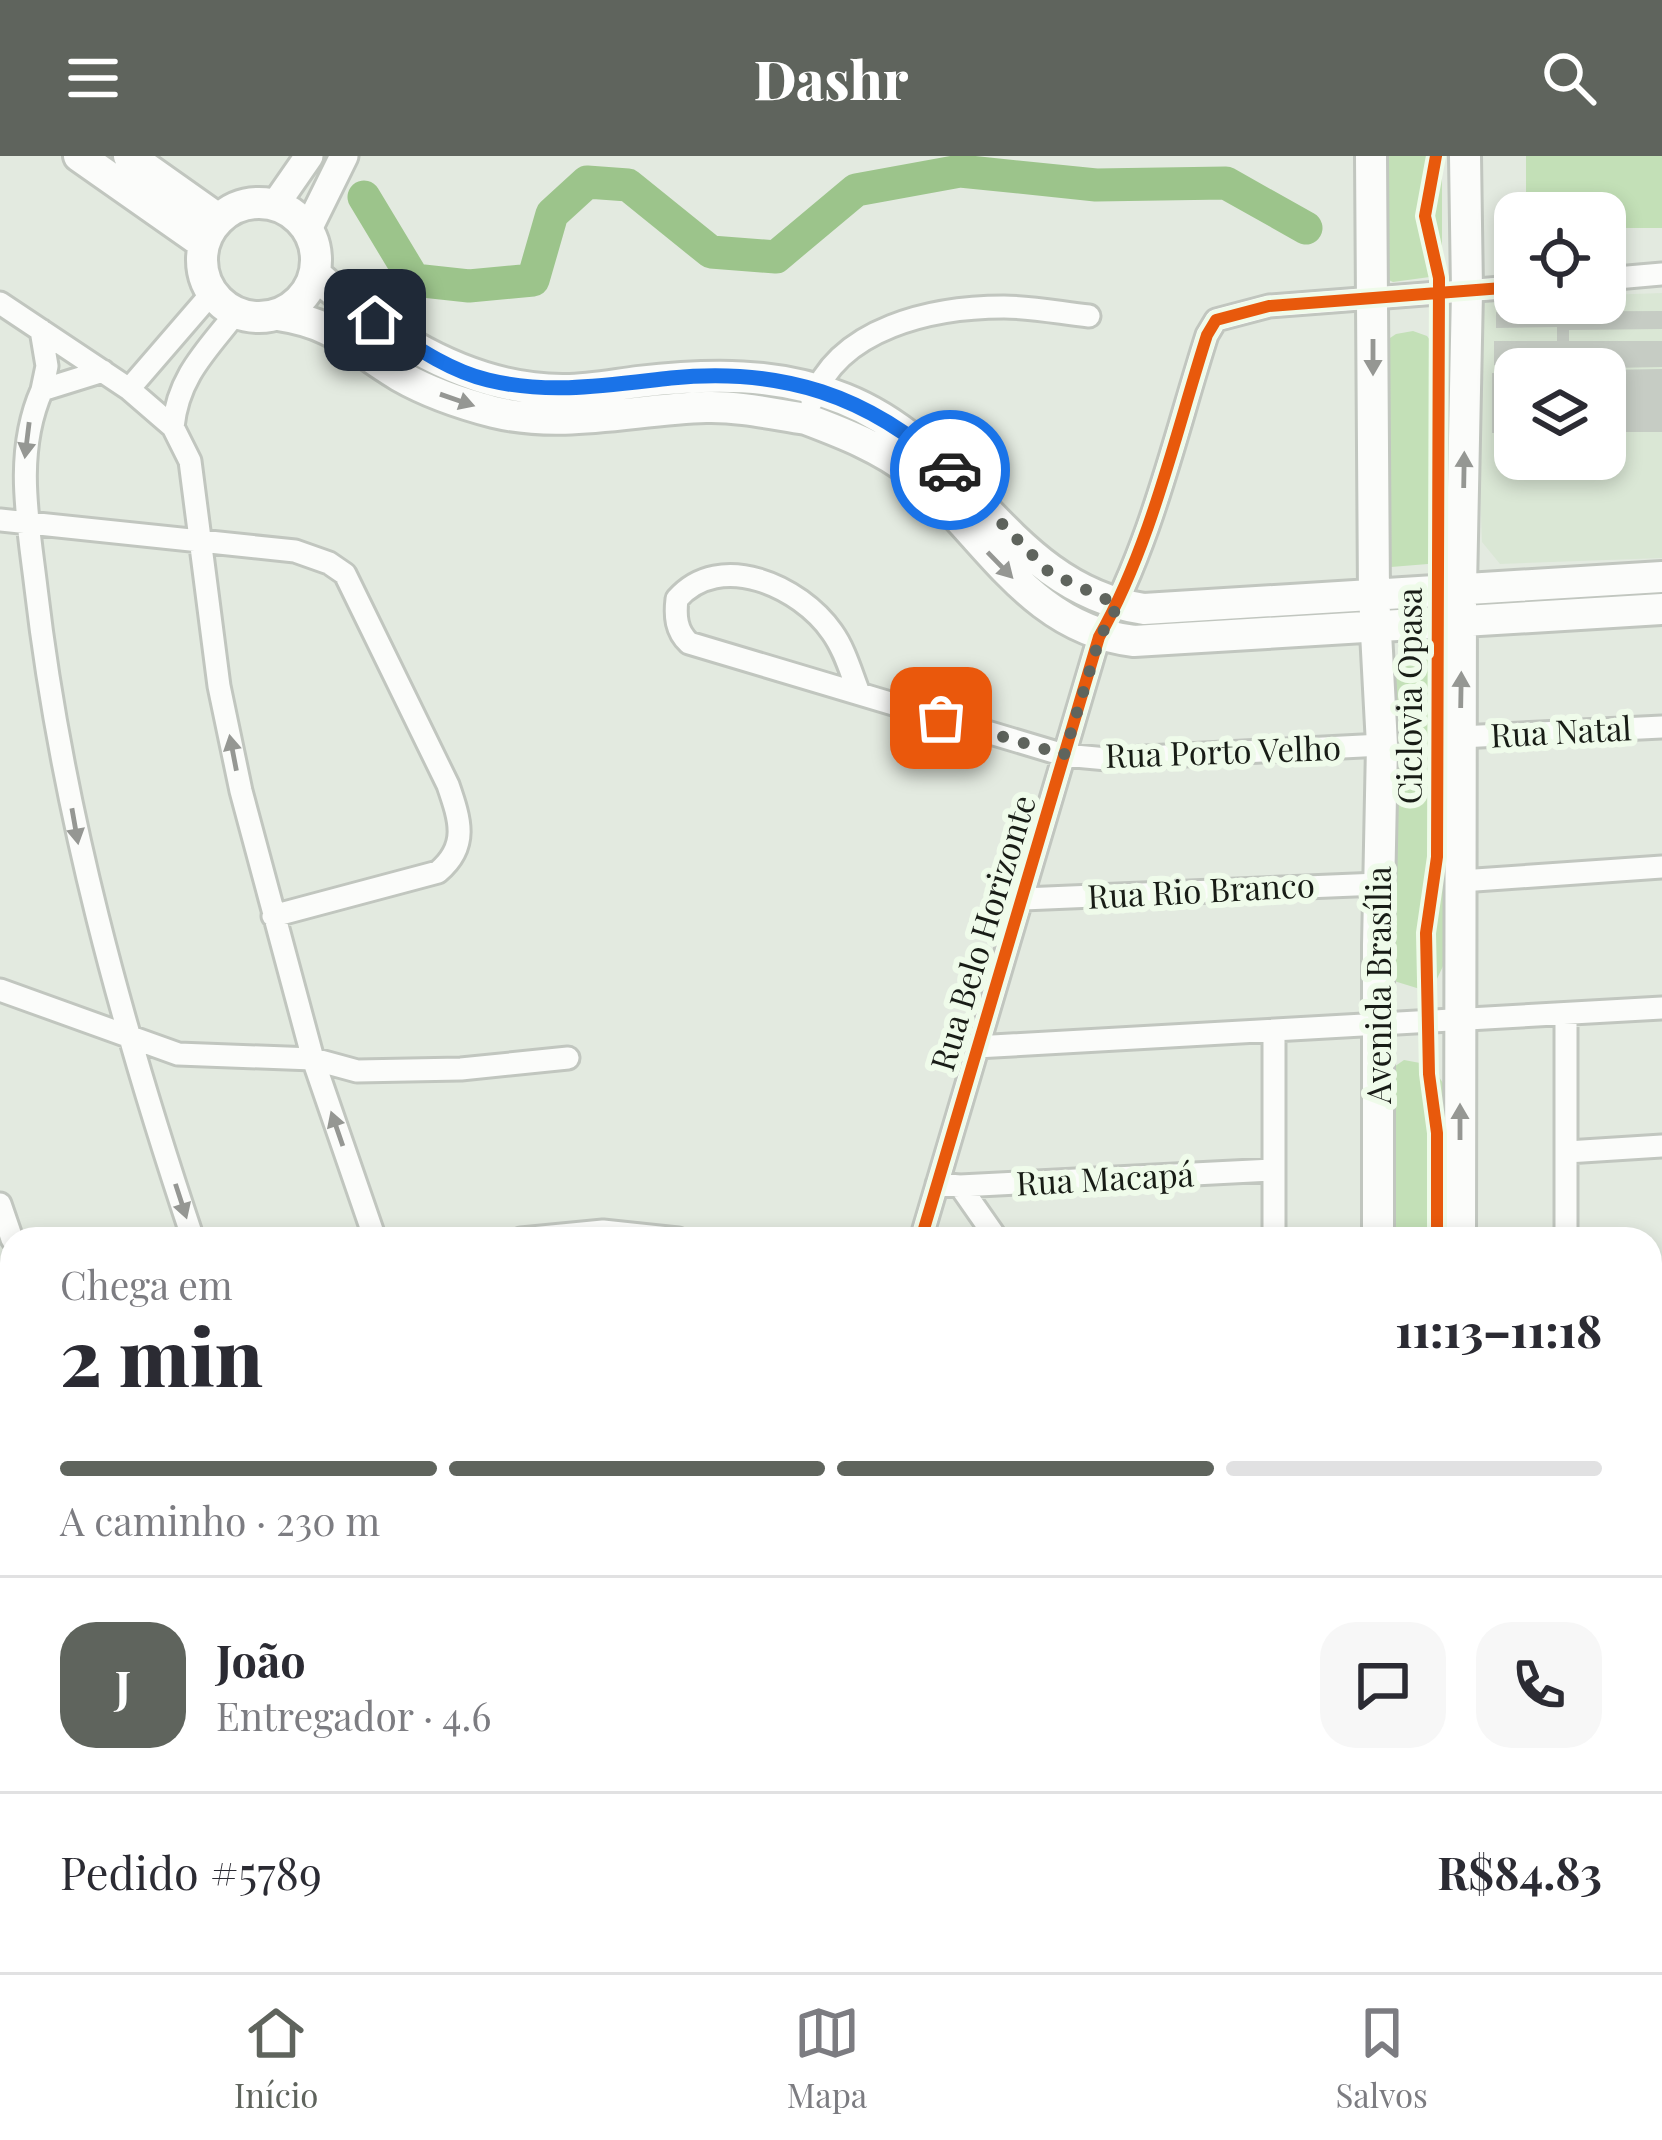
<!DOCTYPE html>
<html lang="pt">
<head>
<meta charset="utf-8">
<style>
  :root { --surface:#fff; --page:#f7f7f7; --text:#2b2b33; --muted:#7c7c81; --line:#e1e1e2; --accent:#5f645d }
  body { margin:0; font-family:"Playfair Display",serif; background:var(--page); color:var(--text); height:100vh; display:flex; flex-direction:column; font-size:45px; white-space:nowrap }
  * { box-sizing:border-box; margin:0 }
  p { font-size:39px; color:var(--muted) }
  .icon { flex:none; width:66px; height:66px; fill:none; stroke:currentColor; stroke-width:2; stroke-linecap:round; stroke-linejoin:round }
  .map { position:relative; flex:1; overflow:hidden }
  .drawer { position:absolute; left:0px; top:1071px; width:1662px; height:747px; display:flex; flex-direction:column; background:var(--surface); border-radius:36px 36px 0 0; box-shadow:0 6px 18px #0003 }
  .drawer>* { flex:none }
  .buttons { position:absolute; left:1494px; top:36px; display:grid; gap:24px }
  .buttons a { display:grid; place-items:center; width:132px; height:132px; border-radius:24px; background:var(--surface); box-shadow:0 6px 18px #0003; font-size:60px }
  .pin { position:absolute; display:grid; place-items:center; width:102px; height:102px; color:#fff; margin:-51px; border-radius:24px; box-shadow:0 6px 18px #0006 }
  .courier { position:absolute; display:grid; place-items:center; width:120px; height:120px; margin:-60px; border:9px solid #1a73e8; border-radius:50%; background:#fff; color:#222; box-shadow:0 3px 15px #0007 }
  .headline em { font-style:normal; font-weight:800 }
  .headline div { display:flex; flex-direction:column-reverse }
  .headline { display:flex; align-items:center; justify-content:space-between; height:204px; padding:0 60px }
  h1 { font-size:78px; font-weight:800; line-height:90px }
  .bar { display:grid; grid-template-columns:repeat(4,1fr); gap:18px 12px; align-content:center; height:144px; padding:0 60px }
  .bar i { height:15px; border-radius:9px; background:var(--line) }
  .bar .selected { background:var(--accent) }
  .bar p { grid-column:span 4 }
  .line { display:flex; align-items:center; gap:30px; padding:0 60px; border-top:3px solid var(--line) }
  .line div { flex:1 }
  .round { display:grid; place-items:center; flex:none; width:126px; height:126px; border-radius:36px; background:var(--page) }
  header { display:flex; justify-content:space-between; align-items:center; height:156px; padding:0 60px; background:var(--accent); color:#fff; font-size:54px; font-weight:800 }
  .menu { display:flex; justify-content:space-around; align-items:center; height:168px; border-top:3px solid var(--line); background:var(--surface); font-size:33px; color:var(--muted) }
  .menu a { display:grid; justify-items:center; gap:6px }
  .menu .selected { color:var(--accent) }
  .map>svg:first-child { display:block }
  .built { fill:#dae7d5; fill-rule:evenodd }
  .green { fill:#c3e0b7 }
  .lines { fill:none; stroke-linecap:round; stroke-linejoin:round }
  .river { stroke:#9cc48b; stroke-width:33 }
  .building { fill:#c6ccc4 }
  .minor-casing { stroke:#c1c6bf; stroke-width:27 }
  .tertiary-casing { stroke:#c1c6bf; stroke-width:33 }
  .secondary-casing { stroke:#c1c6bf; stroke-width:36 }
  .minor { stroke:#fbfcfa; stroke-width:21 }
  .tertiary { stroke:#fbfcfa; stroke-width:27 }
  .secondary { stroke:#fbfcfa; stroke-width:30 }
  .cycleway-casing { stroke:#effbea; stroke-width:20 }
  .cycleway { stroke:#e8590c; stroke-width:12 }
  .oneway { fill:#959793 }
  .done { stroke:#5f645d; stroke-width:12; stroke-dasharray:0 21.6 }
  .route { stroke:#1a73e8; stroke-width:15 }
  .labels { text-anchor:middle; stroke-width:12; stroke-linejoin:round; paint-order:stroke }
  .street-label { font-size:33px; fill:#181c16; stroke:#effbea }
</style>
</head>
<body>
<header><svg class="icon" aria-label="menu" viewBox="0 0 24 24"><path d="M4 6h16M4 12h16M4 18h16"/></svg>Dashr<svg class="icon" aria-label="search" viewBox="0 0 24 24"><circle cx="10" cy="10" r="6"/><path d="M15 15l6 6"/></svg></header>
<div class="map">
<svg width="1662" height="1816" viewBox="0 0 1662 1816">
  <rect width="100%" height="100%" fill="#e3eae0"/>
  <path class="built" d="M1662 137V402L1500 408 1482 386 1473 143 1605 147V139ZM1515 213H1605V303H1515Z"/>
  <path class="green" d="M1378 0H1442V108L1437 120 1393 126 1380 120Z
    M1526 0H1662V72H1605V57H1526Z
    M1413 175 1427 180 1443 202 1445 399 1440 407 1391 411 1380 404 1384 186 1396 178Z
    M1403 500C1422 500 1438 504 1445 523L1444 808 1435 827 1420 833 1394 825 1387 816 1392 510Z
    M1404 904 1431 909 1443 927 1442 1083H1384L1391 913Z
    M1074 1806H1201L1199 1816H1067Z"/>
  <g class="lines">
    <path class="river" d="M364 41 414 124 469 130 533 124 552 58 587 26 628 29 711 96 776 101 856 34 960 15 1096 29 1226 27 1306 72"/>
  </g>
  <path class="building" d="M1662 155V173L1569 174V185H1662V211L1557 213V208L1494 209V185H1557V171L1496 172V156Z
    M1662 213V276H1605V214Z
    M1492 217H1515V277H1492Z"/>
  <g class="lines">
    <g class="minor-casing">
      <path id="minor" d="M1605 123 1662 118
        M0 147 129 233 173 271 190 305 219 530 241 635 313 903 375 1083
        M41 174 47 210 42 234
        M103 215 42 234C14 297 28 365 36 432 62 655 122 871 193 1083
        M129 233 211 138
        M812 245C838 171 934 151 1004 151 1032 151 1061 157 1089 160
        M173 271C178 221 206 195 236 157
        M0 364 295 395 329 407 345 418 448 629C460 664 469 690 438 716L273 760
        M859 537C851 517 845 494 832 476 800 430 720 394 677 443 675 460 676 475 689 487L1064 599 1107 603 1382 589
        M1460 581 1662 571
        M1461 725 1662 711
        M1023 743 1379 728
        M0 834 178 898 313 903 357 915 461 913 568 902
        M1274 875V1083
        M976 891 1662 852
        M1567 996 1662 990
        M937 1028 960 1030 1273 1014
        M960 1030 997 1083
        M0 1048 12 1083
        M521 1083 603 1075 678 1083
        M921 1083 1099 481C1151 389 1175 279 1207 179L1216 164 1269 150 1515 131
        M1566 1083V858
        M1650 1120H1662
        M0 1193 12 1198
        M1650 1256 1662 1255
        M1650 1394H1662
        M1650 1535H1662
        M0 1666 12 1646
        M77 1816 83 1806
        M248 1816 254 1806
        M439 1816 445 1806
        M639 1816 645 1806
        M846 1816 852 1806
        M1050 1816 1056 1806
        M1214 1816 1216 1806"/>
    </g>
    <g class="tertiary-casing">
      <path id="tertiary" d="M275 49 309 0
        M308 73 344 0
        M1579 1806 1586 1816"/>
    </g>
    <g class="secondary-casing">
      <path id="secondary" d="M79 0 203 87
        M129 0 218 63
        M1371 0 1374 439 1382 589 1378 789V1083
        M202 104a57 57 0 1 1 114 0a57 57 0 1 1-114 0Z
        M315 118C384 180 470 235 565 234 589 234 614 229 638 226 709 218 777 216 844 243 970 293 1008 432 1144 453L1662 421
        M278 159C338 168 351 191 400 220 428 236 463 248 494 256 564 273 635 253 706 251 739 250 773 258 806 263 843 277 882 292 913 317 986 378 1029 473 1134 485L1662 453
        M1460 1083 1461 431 1467 135 1465 0
        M0 1378 12 1382
        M0 1480 12 1484
        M1650 1642 1662 1640
        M1650 1733 1662 1731"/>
    </g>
    <use href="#minor" class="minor"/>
    <use href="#tertiary" class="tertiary"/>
    <use href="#secondary" class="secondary"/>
    <g class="cycleway-casing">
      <path id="cycleway" d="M1436 0 1425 60 1439 122 1437 701 1426 777 1429 918 1437 977V1083
        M921 1083 1099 481C1151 389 1175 279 1207 179L1216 164 1269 150 1515 131"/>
    </g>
    <use href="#cycleway" class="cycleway"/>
  </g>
  <defs><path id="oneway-solid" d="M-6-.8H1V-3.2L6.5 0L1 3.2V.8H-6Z" transform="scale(3)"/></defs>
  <g class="oneway">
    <use href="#oneway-solid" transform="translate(1373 201) rotate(90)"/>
    <use href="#oneway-solid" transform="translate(457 244) rotate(19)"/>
    <use href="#oneway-solid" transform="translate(27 284) rotate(97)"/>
    <use href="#oneway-solid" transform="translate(1464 314) rotate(-89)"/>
    <use href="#oneway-solid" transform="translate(1000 409) rotate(46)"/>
    <use href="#oneway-solid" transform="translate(1461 534) rotate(-89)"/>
    <use href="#oneway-solid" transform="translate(233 597) rotate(-101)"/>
    <use href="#oneway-solid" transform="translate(75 670) rotate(80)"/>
    <use href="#oneway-solid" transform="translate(1460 966) rotate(-90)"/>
    <use href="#oneway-solid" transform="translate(337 973) rotate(-109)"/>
    <use href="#oneway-solid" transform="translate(181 1045) rotate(72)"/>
  </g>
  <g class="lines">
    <path class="done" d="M941 562 1064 599 1100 481 1118 449 1049 416 950 314"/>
    <path class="route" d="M375 164C410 187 446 214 488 224 550 239 609 229 671 222 781 211 869 239 950 314"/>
  </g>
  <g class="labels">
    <g class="street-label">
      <text transform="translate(1410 540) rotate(-90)" y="12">Ciclovia Opasa</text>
      <text transform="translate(1561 576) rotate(-3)" y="12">Rua Natal</text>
      <text transform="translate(1223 596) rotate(-2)" y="12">Rua Porto Velho</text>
      <text transform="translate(1201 735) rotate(-3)" y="12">Rua Rio Branco</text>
      <text transform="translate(983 777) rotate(-73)" y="12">Rua Belo Horizonte</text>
      <text transform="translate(1379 829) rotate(-90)" y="12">Avenida Brasília</text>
      <text transform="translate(1105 1023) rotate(-3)" y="12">Rua Macapá</text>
    </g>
  </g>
</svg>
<div class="buttons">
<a><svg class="icon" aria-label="locate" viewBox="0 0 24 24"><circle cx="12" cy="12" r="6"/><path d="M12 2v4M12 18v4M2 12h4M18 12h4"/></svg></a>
<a><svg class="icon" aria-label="layers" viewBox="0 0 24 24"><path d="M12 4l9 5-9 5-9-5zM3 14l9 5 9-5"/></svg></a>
</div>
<div class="pin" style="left:941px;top:562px;background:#ea580c"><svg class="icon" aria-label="bag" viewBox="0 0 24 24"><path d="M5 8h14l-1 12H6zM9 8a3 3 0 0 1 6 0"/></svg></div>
<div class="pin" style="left:375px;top:164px;background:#1f2937"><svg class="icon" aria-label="home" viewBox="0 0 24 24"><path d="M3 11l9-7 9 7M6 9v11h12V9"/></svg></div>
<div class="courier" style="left:950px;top:314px"><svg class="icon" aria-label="car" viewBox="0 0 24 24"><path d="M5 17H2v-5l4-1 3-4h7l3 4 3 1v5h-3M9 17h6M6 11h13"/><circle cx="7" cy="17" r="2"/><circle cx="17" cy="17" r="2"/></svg></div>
<section class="drawer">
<div class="headline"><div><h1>2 min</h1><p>Chega em</p></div><em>11:13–11:18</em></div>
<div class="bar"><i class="selected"></i><i class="selected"></i><i class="selected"></i><i></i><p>A caminho · 230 m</p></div>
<div class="line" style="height:216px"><b class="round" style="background:var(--accent);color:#fff">J</b><div><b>João</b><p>Entregador · 4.6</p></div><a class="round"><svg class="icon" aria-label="chat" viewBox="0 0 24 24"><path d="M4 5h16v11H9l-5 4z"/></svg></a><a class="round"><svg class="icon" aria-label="phone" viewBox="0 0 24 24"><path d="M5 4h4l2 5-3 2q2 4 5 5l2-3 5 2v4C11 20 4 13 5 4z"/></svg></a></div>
<div class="line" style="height:156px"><div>Pedido #5789</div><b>R$84.83</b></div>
</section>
</div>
<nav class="menu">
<a class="selected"><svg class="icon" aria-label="home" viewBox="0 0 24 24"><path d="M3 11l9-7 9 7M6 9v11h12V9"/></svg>Início</a>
<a><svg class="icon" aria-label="map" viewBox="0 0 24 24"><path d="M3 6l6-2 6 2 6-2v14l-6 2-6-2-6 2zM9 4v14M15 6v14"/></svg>Mapa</a>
<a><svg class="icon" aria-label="saved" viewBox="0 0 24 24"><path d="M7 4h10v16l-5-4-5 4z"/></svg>Salvos</a>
</nav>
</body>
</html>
